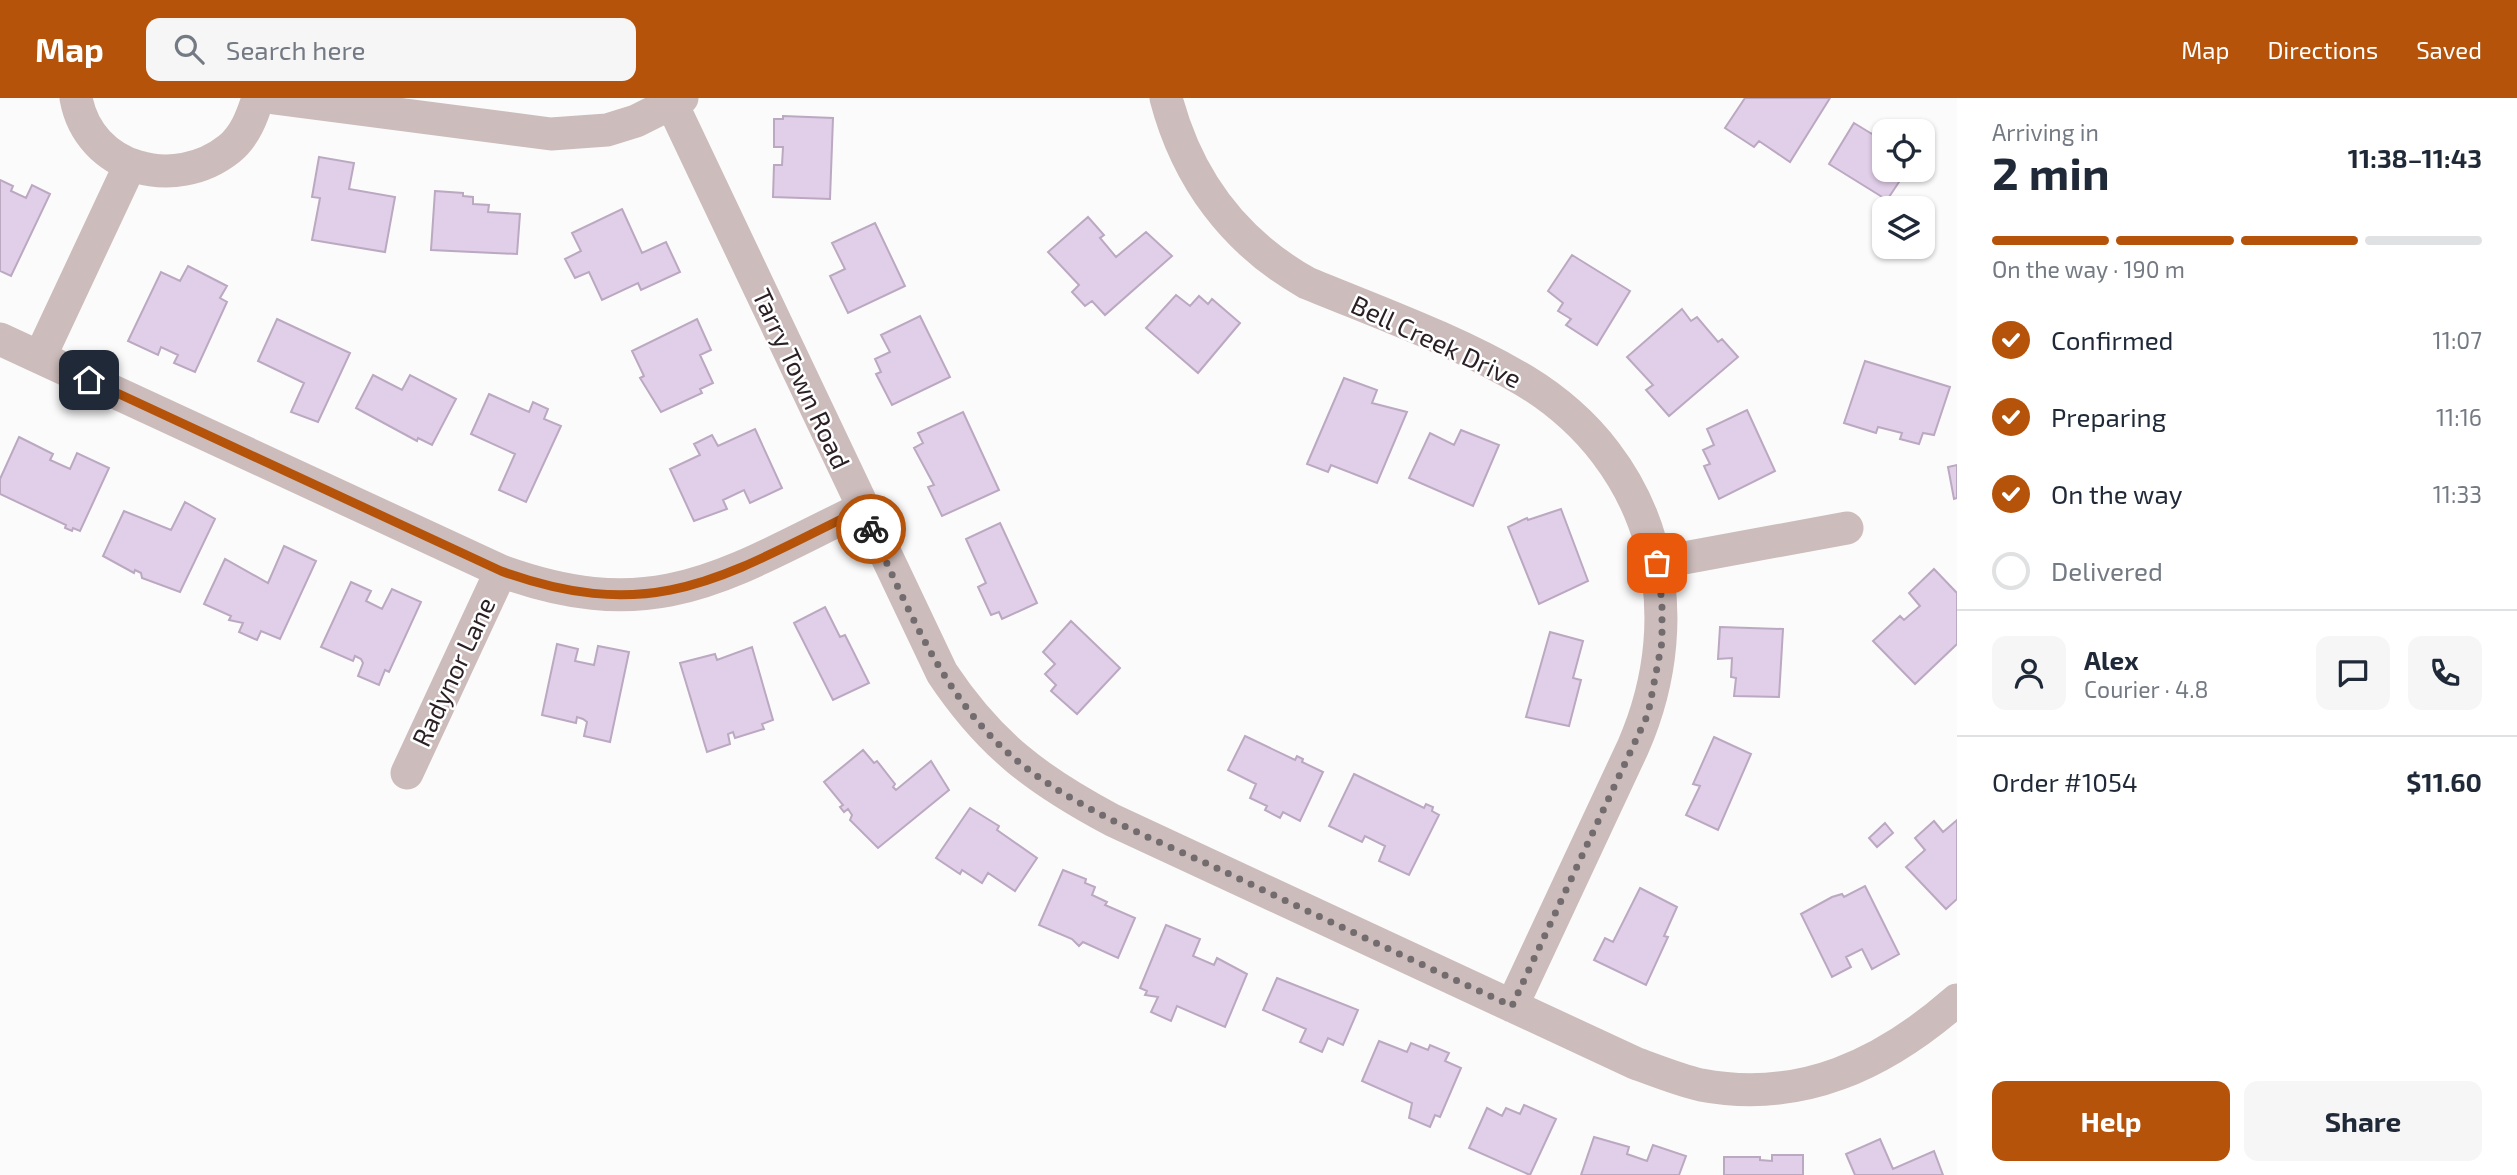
<!DOCTYPE html>
<html lang="en">
<head>
<meta charset="utf-8">
<style>
  :root { --surface:#fff; --page:#f6f6f7; --text:#1f2937; --muted:#747a83; --line:#e0e1e3; --accent:#b45309 }
  body { margin:0; font-family:"Exo 2",sans-serif; background:var(--page); color:var(--text); height:100vh; display:flex; flex-direction:column; font-size:26px; white-space:nowrap }
  * { box-sizing:border-box; margin:0 }
  p { font-size:23px; color:var(--muted) }
  .icon { flex:none; width:38px; height:38px; fill:none; stroke:currentColor; stroke-width:2; stroke-linecap:round; stroke-linejoin:round }
  .map { position:relative; flex:1; overflow:hidden }
  .drawer { display:flex; flex-direction:column; background:var(--surface); width:560px }
  .drawer>* { flex:none }
  .controls { position:absolute; left:1872px; top:21px; display:grid; gap:14px }
  .controls a { display:grid; place-items:center; width:63px; height:63px; border-radius:14px; background:var(--surface); box-shadow:0 2px 5px #0004; font-size:35px }
  .pin { position:absolute; display:grid; place-items:center; width:60px; height:60px; color:#fff; margin:-30px; border-radius:14px; box-shadow:0 4px 10px #0006 }
  .courier { position:absolute; display:grid; place-items:center; width:70px; height:70px; margin:-35px; border:5px solid #b45309; border-radius:50%; background:#fff; color:#222; box-shadow:0 2px 9px #0007 }
  .overview em { font-style:normal; font-weight:700 }
  .overview div { display:flex; flex-direction:column-reverse }
  .overview { display:flex; align-items:center; justify-content:space-between; height:119px; padding:0 35px }
  h1 { font-size:46px; font-weight:700; line-height:52px }
  .bar { display:grid; grid-template-columns:repeat(4,1fr); gap:10px 7px; align-content:center; height:84px; padding:0 35px }
  .bar i { height:9px; border-radius:5px; background:var(--line) }
  .bar .current { background:var(--accent) }
  .bar p { grid-column:span 4 }
  .line { display:flex; align-items:center; gap:18px; padding:0 35px; border-top:2px solid var(--line) }
  .line div { flex:1 }
  .round { display:grid; place-items:center; flex:none; width:74px; height:74px; border-radius:14px; background:var(--page) }
  ol { padding:0 35px; list-style:none }
  li { display:flex; align-items:center; gap:21px; height:77px }
  li p { margin-inline-start:auto }
  li .icon { padding:7px; border-radius:50%; background:var(--accent); color:#fff; stroke-width:4 }
  li:last-child { color:var(--muted) }
  li i { width:38px; height:38px; border:4px solid var(--line); border-radius:50% }
  .primary-button { display:flex; gap:14px; margin-top:auto; padding:14px 35px }
  .primary-button a { flex:1; height:80px; border-radius:14px; background:var(--accent); color:#fff; font-size:28px; font-weight:700; line-height:80px; text-align:center }
  .primary-button a+a { background:var(--page); color:var(--text) }
  header { display:flex; align-items:center; gap:42px; box-sizing:border-box; height:98px; padding:0 35px; background:var(--accent); color:#fff }
  header strong { font-size:33px }
  nav { display:flex; gap:38px; margin-inline-start:auto; font-size:24px }
  .search { width:490px; height:63px; background:var(--page); display:flex; align-items:center; gap:18px; box-sizing:border-box; padding:0 24px; border-radius:14px; color:var(--muted); font-size:26px }
  main { display:flex; flex:1; min-height:0 }
  .map>svg:first-child { display:block }
  .building { fill:#e1cee8; stroke:#bba8c1; stroke-width:2 }
  .lines { fill:none; stroke-linecap:round; stroke-linejoin:round }
  .minor { stroke:#ccbcbb; stroke-width:33 }
  .done { stroke:#736c6f; stroke-width:7; stroke-dasharray:0 12.6 }
  .route { stroke:#b45309; stroke-width:9 }
  .labels { text-anchor:middle; stroke-width:5; stroke-linejoin:round; paint-order:stroke }
  .street-label { font-size:26px; fill:#2a1f24; stroke:#fff }
</style>
</head>
<body>
<header>
<strong>Map</strong>
<div class="search"><svg class="icon" aria-label="search" viewBox="0 0 24 24"><circle cx="10" cy="10" r="6"/><path d="M15 15l6 6"/></svg>Search here</div>
<nav><a>Map</a><a>Directions</a><a>Saved</a></nav>
</header>
<main>
<div class="map">
<svg width="1957" height="1077" viewBox="0 0 1957 1077">
  <rect width="100%" height="100%" fill="#fbfbfb"/>
  <path class="building" d="M1745 0H1830L1790 64 1759 43 1754 49 1725 30Z
    M783 18 833 20 830 101 773 99 774 67H782L783 49H774V21H783Z
    M1854 25 1872 36 1877 28 1887 33 1885 72H1907L1887 102 1829 66Z
    M319 59 354 65 349 91 395 99 385 154 312 142 320 100 312 99Z
    M0 82 13 88 11 93 26 100 32 87 50 96 11 178 0 173Z
    M435 93 463 95V98L473 99V106L489 107 488 114 520 116 517 156 431 152Z
    M622 111 642 155 666 144 680 174 641 192 638 185 602 202 589 174 575 180 565 161 581 153 572 135Z
    M1088 119 1104 137 1100 140 1116 159 1146 134 1172 158 1105 217 1092 203 1085 208 1072 194 1079 187 1048 154Z
    M875 125 905 188 848 215 830 178 845 171 832 145Z
    M1572 157 1630 193 1597 247 1566 227 1571 221 1558 213 1563 205 1548 193Z
    M188 168 227 188 220 200 227 204 195 274 174 265 178 257 161 249 158 257 128 243 161 174 180 183Z
    M1176 197 1190 208 1199 198 1208 206 1212 201 1240 225 1198 275 1146 230Z
    M1682 211 1691 223 1697 219 1718 244 1722 241 1738 259 1669 318 1646 292 1653 287 1627 259Z
    M920 218 950 279 892 307 876 276 881 274 875 261 890 254 881 237Z
    M277 221 350 255 318 324 291 314 304 285 258 263Z
    M697 221 711 252 700 257 713 285 700 291 702 295 661 314 640 280 644 278 632 253Z
    M1865 263 1950 289 1934 337 1923 335 1919 346 1900 341 1902 335 1878 329 1876 335 1844 325Z
    M373 277 402 292 410 277 456 301 432 347 418 340 417 343 356 310Z
    M1344 280 1377 292 1372 305 1407 314 1377 385 1331 367 1328 374 1307 366Z
    M489 296 529 314 533 304 548 311 544 321 561 328 526 404 499 392 515 356 471 336Z
    M1747 312 1775 373 1719 401 1704 368 1710 366 1703 352 1714 347 1707 331Z
    M963 314 999 392 942 418 928 389 934 387 914 350 923 345 918 335Z
    M755 331 782 390 750 405 744 392 723 402 727 411 694 423 670 371 700 357 694 346 712 337 718 348Z
    M1461 332 1499 347 1473 408 1409 380 1430 335 1454 347Z
    M19 339 53 356 50 362 70 371 77 355 109 370 80 433 73 430 72 433 65 430 66 427 0 396V381Z
    M1957 367V400L1954 401 1948 369Z
    M185 404 215 421 180 494 142 480 141 475 135 472 134 475 103 458 124 413 171 432Z
    M1561 411 1588 483 1539 506 1508 429 1527 420 1528 422Z
    M1000 425 1037 505 1002 521 999 514 991 517 978 489 986 485 966 441Z
    M284 448 316 463 280 541 261 533 257 542 239 534 243 525 229 522 231 518 204 506 225 461 268 485Z
    M1934 471 1957 495V546L1915 586 1873 543 1900 518 1904 522 1920 508 1909 495Z
    M351 484 371 493 366 503 382 511 392 491 421 504 389 574 385 572 379 587 358 578 363 565 361 561 355 558 353 563 321 549Z
    M825 509 840 539 845 537 869 585 833 602 794 525Z
    M1071 523 1120 570 1077 616 1051 593 1056 587 1045 576 1055 566 1043 554Z
    M1720 529 1783 531 1779 599 1734 598 1736 580 1731 579 1732 560 1718 561Z
    M1550 534 1583 543 1573 580 1581 582 1569 628 1526 619Z
    M557 546 578 551 575 563 594 567 598 548 629 554 610 644 584 638 587 624 583 621 577 619 576 625 542 617Z
    M752 549 773 622 762 626 764 631 735 640 733 634 728 636 730 646 707 654 680 565 715 556 717 562Z
    M1245 638 1295 662 1297 658 1303 661 1302 664 1323 674 1300 723 1283 714 1280 720 1265 712 1267 708 1250 700 1256 686 1228 672Z
    M1714 639 1751 656 1718 732 1686 717 1700 688 1693 686Z
    M863 652 874 665 877 663 895 686 893 689 896 692 931 663 949 692 878 750 850 722 852 717 848 711 844 714 840 709 843 707 824 684Z
    M1354 676 1424 710 1426 706 1433 709 1432 713 1439 717 1409 777 1379 763 1385 748 1365 738 1362 744 1329 728Z
    M970 710 999 728 997 732 1037 760 1015 793 988 775 982 785 962 772 960 776 936 760Z
    M1957 722V801L1946 811 1906 769 1925 752 1915 740 1934 723 1943 734Z
    M1885 725 1893 735 1877 749 1869 740Z
    M1063 772 1086 781 1085 785 1095 789 1092 797 1107 804 1105 807 1135 820 1118 860 1083 844 1079 848 1072 841 1039 827Z
    M1865 788 1899 856 1872 871 1862 851 1846 859 1851 869 1832 879 1801 816 1832 799 1842 796 1844 799Z
    M1640 790 1677 809 1664 838 1668 839 1646 887 1594 862 1605 840 1613 844Z
    M1166 827 1200 841 1193 858 1214 867 1217 860 1247 876 1225 929 1177 908 1171 923 1151 914 1158 899 1145 897 1147 893 1140 890Z
    M1277 880 1358 912 1343 947 1328 940 1322 954 1300 944 1306 931 1263 912Z
    M1379 943 1407 954 1411 945 1428 952 1430 947 1449 955 1445 963 1461 970 1440 1019 1435 1017 1430 1029 1409 1020 1412 1005 1362 983Z
    M1524 1007 1556 1021 1530 1077 1469 1050 1487 1010 1502 1018 1506 1010 1520 1016Z
    M1594 1039 1629 1049 1627 1056 1647 1063 1653 1047 1686 1058 1679 1077H1581Z
    M1880 1041 1893 1071 1934 1053 1943 1077H1855L1846 1056Z
    M1772 1057H1803V1077H1724V1059H1760V1062L1772 1063Z"/>
  <g class="lines">
    <path class="minor" d="M76 0C89 72 175 94 229 51 245 38 252 19 258 0
      M274 0 551 36 607 32 636 23 682 0
      M1166 0C1187 80 1234 144 1307 185 1380 215 1458 243 1525 283 1656 363 1693 512 1633 649L1512 908
      M672 6 942 575C990 647 1037 682 1112 722L1635 965C1657 973 1679 982 1701 987 1801 1006 1884 966 1957 902
      M0 241 501 473C656 529 725 477 861 411
      M40 259 130 67
      M1657 465 1847 430
      M407 675 501 473"/>
  </g>
  <g class="lines">
    <path class="done" d="M871 431C904 501 933 574 985 632 1048 702 1142 735 1225 774 1320 819 1416 864 1512 908L1648 616 1662 544V505L1657 465"/>
    <path class="route" d="M89 282 501 473C656 529 726 477 862 411L871 431"/>
  </g>
  <g class="labels">
    <g class="street-label">
      <text transform="translate(1436 244) rotate(25)" y="9">Bell Creek Drive</text>
      <text transform="translate(801 281) rotate(65)" y="9">Tarry Town Road</text>
      <text transform="translate(454 574) rotate(-65)" y="9">Radynor Lane</text>
    </g>
  </g>
</svg>
<div class="controls">
<a><svg class="icon" aria-label="locate" viewBox="0 0 24 24"><circle cx="12" cy="12" r="6"/><path d="M12 2v4M12 18v4M2 12h4M18 12h4"/></svg></a>
<a><svg class="icon" aria-label="layers" viewBox="0 0 24 24"><path d="M12 4l9 5-9 5-9-5zM3 14l9 5 9-5"/></svg></a>
</div>
<div class="pin" style="left:1657px;top:465px;background:#ea580c"><svg class="icon" aria-label="bag" viewBox="0 0 24 24"><path d="M5 8h14l-1 12H6zM9 8a3 3 0 0 1 6 0"/></svg></div>
<div class="pin" style="left:89px;top:282px;background:#1f2937"><svg class="icon" aria-label="home" viewBox="0 0 24 24"><path d="M3 11l9-7 9 7M6 9v11h12V9"/></svg></div>
<div class="courier" style="left:871px;top:431px"><svg class="icon" aria-label="bike" viewBox="0 0 24 24"><circle cx="6" cy="16" r="4"/><circle cx="18" cy="16" r="4"/><path d="M6 16l4-8h5l3 8M10 8l3 8H6M13 5h3"/></svg></div>
</div>
<section class="drawer">
<div class="overview"><div><h1>2 min</h1><p>Arriving in</p></div><em>11:38–11:43</em></div>
<div class="bar"><i class="current"></i><i class="current"></i><i class="current"></i><i></i><p>On the way · 190 m</p></div>
<ol>
<li><svg class="icon" aria-label="check" viewBox="0 0 24 24"><path d="M5 12l5 5 9-10"/></svg>Confirmed<p>11:07</p></li>
<li><svg class="icon" aria-label="check" viewBox="0 0 24 24"><path d="M5 12l5 5 9-10"/></svg>Preparing<p>11:16</p></li>
<li><svg class="icon" aria-label="check" viewBox="0 0 24 24"><path d="M5 12l5 5 9-10"/></svg>On the way<p>11:33</p></li>
<li><i></i>Delivered</li>
</ol>
<div class="line" style="height:126px"><a class="round"><svg class="icon" aria-label="person" viewBox="0 0 24 24"><circle cx="12" cy="8" r="4"/><path d="M4 21q1-7 8-7t8 7"/></svg></a><div><b>Alex</b><p>Courier · 4.8</p></div><a class="round"><svg class="icon" aria-label="chat" viewBox="0 0 24 24"><path d="M4 5h16v11H9l-5 4z"/></svg></a><a class="round"><svg class="icon" aria-label="phone" viewBox="0 0 24 24"><path d="M5 4h4l2 5-3 2q2 4 5 5l2-3 5 2v4C11 20 4 13 5 4z"/></svg></a></div>
<div class="line" style="height:91px"><div>Order #1054</div><b>$11.60</b></div>
<div class="primary-button"><a>Help</a><a>Share</a></div>
</section>
</main>
</body>
</html>
